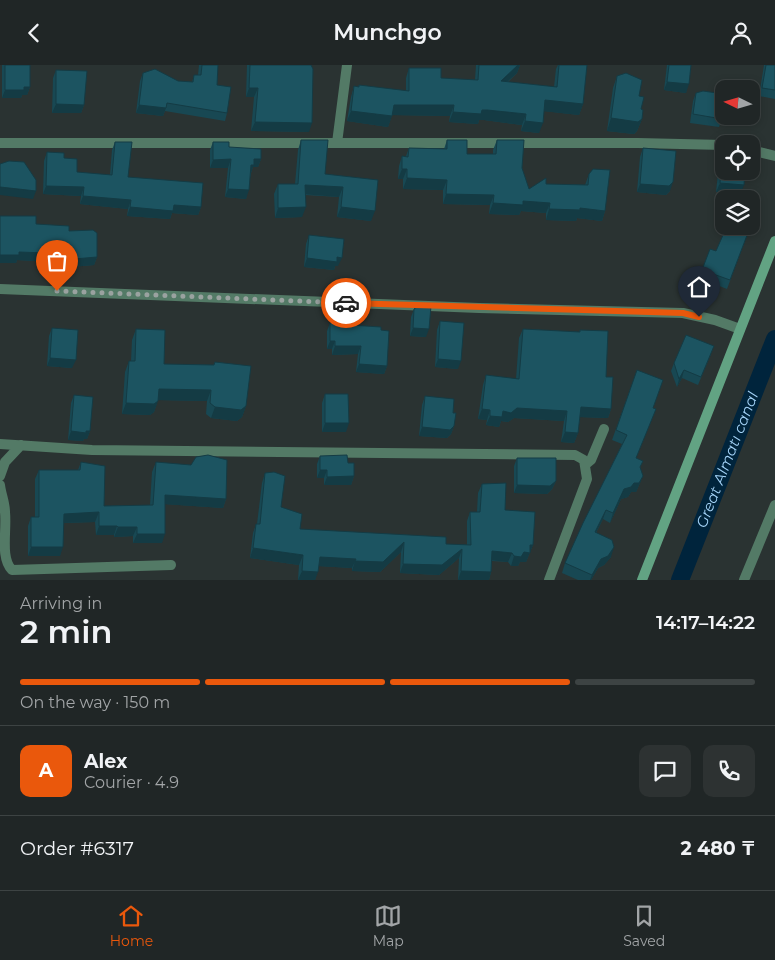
<!DOCTYPE html>
<html lang="en">
<head>
<meta charset="utf-8">
<style>
  :root { --surface:#202626; --page:#2d3232; --text:#f1f3f6; --muted:#a2a5a7; --line:#3d4343; --accent:#ea580c }
  body { margin:0; font-family:Montserrat,sans-serif; background:var(--page); color:var(--text); height:100vh; display:flex; flex-direction:column; font-size:19px; white-space:nowrap }
  * { box-sizing:border-box; margin:0 }
  p { font-size:16px; color:var(--muted) }
  .icon { flex:none; width:28px; height:28px; fill:none; stroke:currentColor; stroke-width:2; stroke-linecap:round; stroke-linejoin:round }
  .map { position:relative; height:515px; overflow:hidden }
  .side { display:flex; flex-direction:column; background:var(--surface); flex:1 }
  .side>* { flex:none }
  .needle { width:32px; rotate:275deg }
  .controls { position:absolute; left:715px; top:15px; display:grid; gap:10px }
  .controls a { display:grid; place-items:center; width:45px; height:45px; border-radius:10px; background:var(--surface); box-shadow:0 2px 8px #0003,0 0 0 1px var(--line); font-size:25px }
  .pin { position:absolute; display:grid; place-items:center; width:42px; height:42px; color:#fff; margin:-51px -21px; border-radius:50% 50% 50% 0; rotate:-45deg; box-shadow:0 0 5px #0007 }
  .pin .icon { rotate:45deg }
  .courier { position:absolute; display:grid; place-items:center; width:50px; height:50px; margin:-25px; border:4px solid #ea580c; border-radius:50%; background:#fff; color:#222; box-shadow:0 1px 6px #0007 }
  .summary em { font-style:normal; font-weight:600 }
  .summary div { display:flex; flex-direction:column-reverse }
  .summary { display:flex; align-items:center; justify-content:space-between; height:85px; padding:0 20px }
  h1 { font-size:32px; font-weight:600; line-height:38px }
  .bar { display:grid; grid-template-columns:repeat(4,1fr); gap:8px 5px; align-content:center; height:60px; padding:0 20px }
  .bar i { height:6px; border-radius:4px; background:var(--line) }
  .bar .on { background:var(--accent) }
  .bar p { grid-column:span 4 }
  .line { display:flex; align-items:center; gap:12px; padding:0 20px; border-top:1px solid var(--line) }
  .line div { flex:1 }
  .round { display:grid; place-items:center; flex:none; width:52px; height:52px; border-radius:10px; background:var(--page) }
  header { display:flex; justify-content:space-between; align-items:center; height:65px; padding:0 20px; background:var(--surface); font-size:22px; font-weight:600 }
  .tab-bar { display:flex; justify-content:space-around; align-items:center; height:70px; border-top:1px solid var(--line); background:var(--surface); font-size:14px; color:var(--muted) }
  .tab-bar a { display:grid; justify-items:center; gap:2px }
  .tab-bar .on { color:var(--accent) }
  .map>svg:first-child { display:block }
  .lines { fill:none; stroke-linecap:round; stroke-linejoin:round }
  .canal { stroke:#00243c; stroke-width:18 }
  .street { stroke:#537a66; stroke-width:10 }
  .secondary { stroke:#62a383; stroke-width:10 }
  .wall { fill:#184853 }
  .shaded-wall { fill:#143b44 }
  .building { fill:#1c5461; stroke:#143b44 }
  .done { stroke:#9aa2a0; stroke-width:5; stroke-dasharray:0 9 }
  .route { stroke:#ea580c; stroke-width:6 }
  .labels { text-anchor:middle; stroke-width:4.5; stroke-linejoin:round; paint-order:stroke }
  .water-label { font-size:15px; font-style:italic; fill:#a4d4f9; stroke:#161a19 }
</style>
</head>
<body>
<header><svg class="icon" aria-label="back" viewBox="0 0 24 24"><path d="M15 5l-7 7 7 7"/></svg>Munchgo<svg class="icon" aria-label="person" viewBox="0 0 24 24"><circle cx="12" cy="8" r="4"/><path d="M4 21q1-7 8-7t8 7"/></svg></header>
<div class="map">
<svg width="775" height="515" viewBox="0 0 775 515">
  <rect width="100%" height="100%" fill="#2a3332"/>
  <g class="lines">
    <path class="canal" id="s1" d="M680 515 775 274"/>
    <path class="street" d="M0 78H638L724 80
      M337 78 347 0
      M751 85 775 91
      M0 224 479 243 683 248 715 255 740 264
      M0 379 92 385 575 390 584 395 587 414 549 515
      M585 400 591 395 604 364
      M0 411 5 397 21 380
      M0 420C1 429 5 438 5 447 7 466 0 493 12 505L171 500
      M744 515 775 440"/>
    <path class="secondary" d="M642 515 775 176"/>
  </g>
  <path class="wall" d="M2 0H30V22L27 30H22L21 33H2Z
    M199 0H218L217 20 227 48 225 56 165 46 163 51 136 48 140 16 143 8 178 16 192 17 194 10H198Z
    M247 0H311L309 67 251 66 254 32H246Z
    M476 0H520L517 8 508 17 554 22 556 4 558 0H559L583 39 579 50 544 46 539 68 521 66 522 60 484 55H479L478 59 449 57 450 51 392 50 388 62 347 56 351 32 354 21 358 22 359 20 406 26V13L409 3 441 13 475 15Z
    M667 0H691L686 28 664 25Z
    M764 0H775V34L759 31Z
    M56 5 84 40 81 48H52L53 13Z
    M617 11 639 31 642 54 637 66 634 69 607 66 613 23Z
    M696 28 722 54 719 62 690 58 693 36Z
    M301 75 325 109 378 115 371 156 337 152 339 132 305 130 302 152 275 153 274 129 278 119H295L298 85Z
    M447 75 467 89H493V85L497 75 522 103 529 124 546 119 585 120 589 109 605 146 602 156 577 153 576 156 546 155V148L521 146 519 150 489 149 490 140 443 139V125L403 124V114H398L399 101 402 91H406L409 83 444 84Z
    M115 77 128 112 201 142 198 150 172 148 170 154 127 151 128 144 80 139 81 131 43 129 44 96 47 87 64 93 77 107 110 110 112 85Z
    M213 77 261 94 258 102H253L251 108 246 134 225 132 228 103H210V85Z
    M643 83 670 126 666 130 637 127 640 92Z
    M722 91 741 128 716 127 719 99Z
    M36 159 69 166 97 192 94 200 71 202V198L17 195 16 198H0Z
    M749 165 727 224 699 213 702 205 716 186Z
    M309 170 338 201H335L334 205 304 202 306 179Z
    M414 244 426 272 410 271 411 252Z
    M440 256 458 304 435 302 437 265Z
    M330 258 350 260 381 265 387 301 384 309 356 307 358 289 332 290V284H327V266Z
    M52 263 72 303 47 301 49 271Z
    M136 264 164 299 213 300 215 297 246 341 242 352 237 356 211 353 206 349 207 336 158 335 154 347 150 350 122 349 125 307 129 296H131L132 275Z
    M523 264 579 267 580 265 606 312 611 344 608 353 580 352 578 368 574 378 561 377 564 356 514 353 508 357 501 356 499 362 486 360 487 355 478 354 483 320 486 310 516 314 519 273Z
    M711 289 698 320 682 313 677 322 671 306 674 298Z
    M637 305 653 343 656 344 636 393 643 411 636 427H631L628 432 621 434 610 458 603 454 596 468 611 492 604 500 598 503 591 515H578L562 508 565 498 622 379 612 375Z
    M325 329 346 367H322V338Z
    M74 330 90 366 87 374H84L83 376 68 375 71 338Z
    M425 331 453 348 454 361 451 369 447 373 419 371 422 340Z
    M320 391 348 398 354 411 351 420H324V413H317V399Z
    M517 393 556 416 552 424 547 429 514 428V401Z
    M81 397 104 441 150 440 152 407 156 397 226 434 223 443 165 439 162 478H133V471L114 472V470H96L95 457 64 458 60 491H28V461L31 452H35V414L39 405H78Z
    M265 408 281 442 300 464 446 479 467 480V456L470 447H477L478 428 482 419 505 445 533 480 526 497H520L518 501H511L508 497 492 496 491 507 489 515H458L459 493 439 510 400 508 401 487 380 507 352 506V503L319 501 315 515H298L299 500 250 493 253 468 256 459H257L262 418Z"/>
  <path class="shaded-wall" d="M518 0H520L517 8 497 26 501 16Z
    M667 17 689 19 686 28 664 25Z
    M24 22H30L27 30H22L21 33H2L5 25Z
    M249 23H258L254 32H246Z
    M545 35 583 39 579 50 542 46Z
    M56 39 84 40 81 48H52Z
    M139 40 166 43 163 51 136 48Z
    M394 40H454L450 51 390 50Z
    M487 45 526 49 522 60 484 55H479L478 59 449 57 453 47Z
    M351 46 392 51 388 62 347 56Z
    M611 53 642 54 637 66 634 69 607 66Z
    M525 56 543 58 539 68 521 66Z
    M255 57 312 58 309 67 251 66Z
    M231 94 228 103H210L213 95Z
    M254 94H261L258 102H253L251 108H248L251 100Z
    M402 104H407L403 114H398Z
    M407 113 447 115 443 125 403 124Z
    M673 117 670 126 666 130 637 127 640 119Z
    M720 118 744 120 741 128 716 127Z
    M305 120 343 122 339 132 302 129Z
    M46 121 84 122 81 131 43 129Z
    M0 122 36 126 33 134 0 130Z
    M228 124 249 125 246 134 225 132Z
    M446 129 494 130 490 140 443 139Z
    M83 131 131 135 128 144 80 139Z
    M523 136 550 138 546 148 521 146 519 150 489 149 493 138Z
    M174 140 201 142 198 150 172 148 170 154 127 151 130 142Z
    M306 142 302 152 275 153 278 143Z
    M341 142 375 146 371 156 337 152Z
    M580 143 605 146 602 156 577 153 576 156 546 155 549 144Z
    M19 187 74 189 71 198 17 195 16 198H0V190Z
    M97 192 94 200 71 202 74 194Z
    M337 192 342 193 338 201H335L334 205 304 202 307 193Z
    M413 263 429 264 426 272 410 271Z
    M330 276H335L332 284H327Z
    M335 281H361L358 289 332 290Z
    M50 293 76 295 72 303 47 301Z
    M438 294 461 296 458 304 435 302Z
    M359 299 387 301 384 309 356 307Z
    M684 305 682 313 677 322 679 314Z
    M159 324 211 325 207 336 155 335Z
    M158 336 154 347 150 350 122 349 126 338Z
    M246 341 242 352 237 356 211 353 215 342Z
    M581 342 611 344 608 353 577 352Z
    M517 343 567 346 564 356 514 353 508 357 501 356 499 362 486 360 490 351Z
    M482 344 490 345 487 355 478 354Z
    M325 358H349L346 367H322Z
    M454 361 451 369 447 373 419 371 422 362Z
    M71 366H90L87 374H84L83 376 68 375Z
    M565 367 578 368 574 378 561 377Z
    M320 405H327L324 413H317Z
    M354 411 351 420H324L327 412Z
    M643 411 636 427H631L628 432 621 434 610 458 613 448 624 424 634 418Z
    M556 416 552 424 547 429 514 428 517 420Z
    M165 430 226 434 223 443 162 439Z
    M606 445 603 454 591 477 595 467Z
    M99 447 95 457 60 458 64 449Z
    M99 461H117L114 470H96Z
    M118 462H137L133 471 114 472Z
    M137 469H165L162 478H133Z
    M404 477 401 487 380 507 352 506 355 496Z
    M530 480H533L526 497H520L518 501H511L514 491 524 487Z
    M31 482H63L60 491H28Z
    M614 482 611 492 604 500 598 503 591 515H590L592 510 601 494Z
    M253 483 303 490 299 500 250 493Z
    M462 484 459 493 439 510 400 508 403 499Z
    M492 486 512 488 508 497 489 495Z
    M320 492 356 494 352 503 316 501Z
    M302 506 318 507 315 515H298Z
    M461 506 491 507 489 515H458Z"/>
  <path class="building" d="M5 0H30V22H24V25H5Z
    M202 0H218L217 20 231 22 227 48 167 38 166 43 139 40 143 8 155 4 178 16 193 17 194 10H201Z
    M250 0H311L313 4 312 58 255 57 258 23H249Z
    M479 0H518L501 16 557 22 559 0H587L583 39 545 35 543 58 525 56 526 49 487 45H482L481 49 453 47 454 40H394L392 51 351 46 354 21 359 22V20L409 26V3H441V13L478 15Z
    M669 0H691L689 19 667 17Z
    M766 0H775V25L762 23Z
    M56 5 87 6 84 40 56 39Z
    M626 8 642 15 639 31 644 32 641 44 643 45 642 54 638 57 611 53 617 11Z
    M703 26 724 29V42L722 54 693 49 696 28Z
    M301 75H328L325 109 378 115 375 146 341 142 343 122 305 120 306 142 278 143V119H298Z
    M447 75H467V89H496L497 75H524L522 103 529 124 546 113V119L588 120 589 109 593 104 610 105 605 146 580 143V145L549 144 550 138 523 136V140L493 138 494 130 446 129 447 115 407 113V104H402V91L408 92 409 83 447 84Z
    M115 77H132L128 112 203 118 201 142 174 140 173 146 130 142 131 135 83 131 84 122 46 121 47 87 64 88V93L77 94V107L112 110Z
    M213 77H229V82L261 84V94H254V100H251L249 125 228 124 231 94 213 95Z
    M643 83 676 86 673 117 669 121 640 119Z
    M722 91H724V106H745L744 120 720 118Z
    M9 96 24 97 36 115V126L0 122V99Z
    M0 151H36V159L69 161V166L93 165 97 168V192L74 194V189L19 187V190H0Z
    M727 161H741L749 165 730 215 702 205 710 184 716 186Z
    M309 170 344 174 342 193 337 192V197L307 193Z
    M418 241H431L429 264 413 263 414 244Z
    M335 254H350V260L381 262V265L389 266 387 301 359 299 361 281H335V276H330V258Z
    M440 256 464 258 461 296 438 294Z
    M52 263 78 265 76 295 50 293Z
    M136 264 165 265 164 299 214 300 215 297 251 301 246 341 241 345 215 342 210 338 211 325 159 324 158 336 154 339 126 338 129 296H135Z
    M523 264 580 267V265L608 266 606 312H613L611 344 581 342 578 368 565 367 567 346 517 343 511 348 503 346 502 352 490 351V345L482 344 486 310 519 314Z
    M686 270 714 281 701 312 684 305 679 314 674 298Z
    M637 305 663 315 653 343 656 344 636 393 643 396 640 402 643 411 639 418H634L631 422 624 424 613 448 606 445 595 467 612 475 614 482 608 491 601 494 592 510 565 498 583 458 627 370 616 365Z
    M325 329H348L349 358H325Z
    M74 330 93 332 90 366H86V368L71 366Z
    M425 331 454 334 453 348H456L454 361 450 365 422 362Z
    M208 390 227 395 226 434 165 430V469H137V462H118L117 461H99V447L64 449 63 482H31V452H39V405H80L81 397 105 401 104 441 153 440 156 397 191 400 196 392Z
    M347 390 348 398H354V411L327 412V405H320V391Z
    M517 393H556V416L550 421 517 420Z
    M274 407 285 411 281 442 302 449 300 464 446 472V479L471 480 470 447H480L482 419 506 418 505 445 535 447 533 480H530V488L524 487 521 492 514 491 512 488 492 486 491 507 461 506 462 484 442 500 403 499 404 477 383 497 355 496 356 494 320 492 318 507 302 506 303 490 253 483 256 459H260L265 408Z"/>
  <g class="lines">
    <path class="done" d="M57 226 346 238"/>
    <path class="route" d="M346 238 683 248 699 252"/>
  </g>
  <g class="labels">
    <g class="water-label">
      <text dy="5" stroke="none"><textPath href="#s1" startOffset="129">Great Almatı canal</textPath></text>
    </g>
  </g>
</svg>
<div class="controls">
<a><svg class="needle" viewBox="-14 -14 28 28"><path d="M0-13l5 13h-10z" fill="#e53935"/><path d="M0 13l5-13h-10z" fill="#a2a5a7"/></svg></a>
<a><svg class="icon" aria-label="locate" viewBox="0 0 24 24"><circle cx="12" cy="12" r="6"/><path d="M12 2v4M12 18v4M2 12h4M18 12h4"/></svg></a>
<a><svg class="icon" aria-label="layers" viewBox="0 0 24 24"><path d="M12 4l9 5-9 5-9-5zM3 14l9 5 9-5"/></svg></a>
</div>
<div class="pin" style="left:57px;top:226px;background:#ea580c"><svg class="icon" aria-label="bag" viewBox="0 0 24 24"><path d="M5 8h14l-1 12H6zM9 8a3 3 0 0 1 6 0"/></svg></div>
<div class="pin" style="left:699px;top:252px;background:#1f2937"><svg class="icon" aria-label="home" viewBox="0 0 24 24"><path d="M3 11l9-7 9 7M6 9v11h12V9"/></svg></div>
<div class="courier" style="left:346px;top:238px"><svg class="icon" aria-label="car" viewBox="0 0 24 24"><path d="M5 17H2v-5l4-1 3-4h7l3 4 3 1v5h-3M9 17h6M6 11h13"/><circle cx="7" cy="17" r="2"/><circle cx="17" cy="17" r="2"/></svg></div>
</div>
<section class="side">
<div class="summary"><div><h1>2 min</h1><p>Arriving in</p></div><em>14:17–14:22</em></div>
<div class="bar"><i class="on"></i><i class="on"></i><i class="on"></i><i></i><p>On the way · 150 m</p></div>
<div class="line" style="height:90px"><b class="round" style="background:var(--accent);color:#fff">A</b><div><b>Alex</b><p>Courier · 4.9</p></div><a class="round"><svg class="icon" aria-label="chat" viewBox="0 0 24 24"><path d="M4 5h16v11H9l-5 4z"/></svg></a><a class="round"><svg class="icon" aria-label="phone" viewBox="0 0 24 24"><path d="M5 4h4l2 5-3 2q2 4 5 5l2-3 5 2v4C11 20 4 13 5 4z"/></svg></a></div>
<div class="line" style="height:65px"><div>Order #6317</div><b>2 480 ₸</b></div>
</section>
<nav class="tab-bar">
<a class="on"><svg class="icon" aria-label="home" viewBox="0 0 24 24"><path d="M3 11l9-7 9 7M6 9v11h12V9"/></svg>Home</a>
<a><svg class="icon" aria-label="map" viewBox="0 0 24 24"><path d="M3 6l6-2 6 2 6-2v14l-6 2-6-2-6 2zM9 4v14M15 6v14"/></svg>Map</a>
<a><svg class="icon" aria-label="saved" viewBox="0 0 24 24"><path d="M7 4h10v16l-5-4-5 4z"/></svg>Saved</a>
</nav>
</body>
</html>
